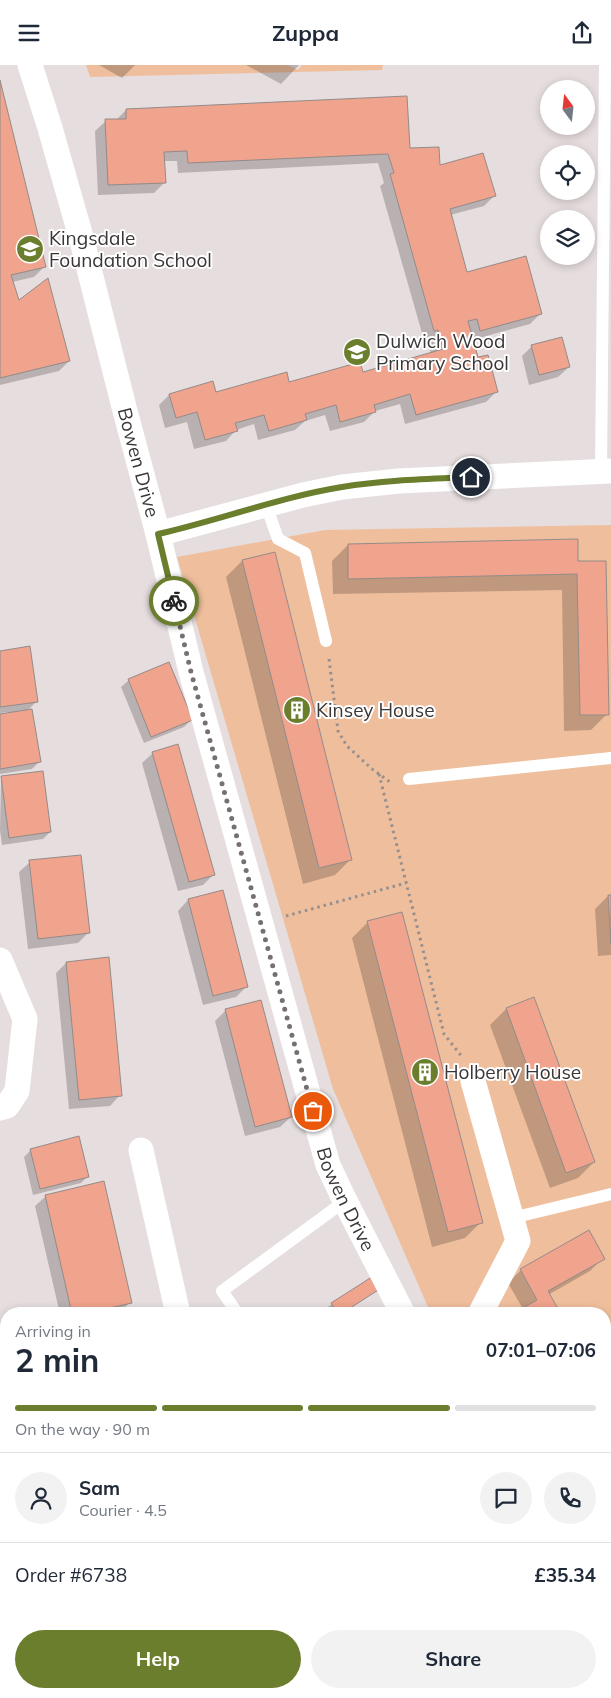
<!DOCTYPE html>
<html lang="en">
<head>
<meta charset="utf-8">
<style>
  :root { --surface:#fff; --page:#f2f2f3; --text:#1f2937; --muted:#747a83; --line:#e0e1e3; --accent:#6b7e2d }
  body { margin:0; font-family:Mulish,sans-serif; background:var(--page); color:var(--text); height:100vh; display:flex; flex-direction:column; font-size:19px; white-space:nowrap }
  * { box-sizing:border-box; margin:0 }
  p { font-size:16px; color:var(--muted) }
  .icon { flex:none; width:28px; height:28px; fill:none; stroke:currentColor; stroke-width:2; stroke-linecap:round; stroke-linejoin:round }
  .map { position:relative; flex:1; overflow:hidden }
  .side { position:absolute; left:0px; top:1242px; width:611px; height:391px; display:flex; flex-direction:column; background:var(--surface); border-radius:20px 20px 0 0; box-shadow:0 2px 8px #0003 }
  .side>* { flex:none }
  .needle { width:32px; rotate:345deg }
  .controls { position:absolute; left:540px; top:15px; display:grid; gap:10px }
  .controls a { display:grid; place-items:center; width:55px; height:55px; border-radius:50%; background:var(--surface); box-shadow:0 2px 8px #0003; font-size:25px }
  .pin { position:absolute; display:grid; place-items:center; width:42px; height:42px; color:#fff; margin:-21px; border:2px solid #fff; border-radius:50%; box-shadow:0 1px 5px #0007 }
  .courier { position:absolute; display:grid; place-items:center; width:50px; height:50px; margin:-25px; border:4px solid #6b7e2d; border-radius:50%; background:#fff; color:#222; box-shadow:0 1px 6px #0007 }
  .summary em { font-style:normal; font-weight:700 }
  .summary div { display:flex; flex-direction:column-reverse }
  .summary { display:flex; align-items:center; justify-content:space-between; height:85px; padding:0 15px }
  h1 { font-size:32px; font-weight:700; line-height:38px }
  .bar { display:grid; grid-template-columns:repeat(4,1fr); gap:8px 5px; align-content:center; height:60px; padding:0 15px }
  .bar i { height:6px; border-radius:4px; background:var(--line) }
  .bar .active { background:var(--accent) }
  .bar p { grid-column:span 4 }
  .line { display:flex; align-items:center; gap:12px; padding:0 15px; border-top:1px solid var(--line) }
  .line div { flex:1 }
  .round { display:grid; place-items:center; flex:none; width:52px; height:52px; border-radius:26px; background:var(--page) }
  .primary-button { display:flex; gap:10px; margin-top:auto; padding:10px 15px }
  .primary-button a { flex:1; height:58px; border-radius:30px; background:var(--accent); color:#fff; font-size:20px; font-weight:700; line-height:58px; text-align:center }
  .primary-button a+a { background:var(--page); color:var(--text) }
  header { display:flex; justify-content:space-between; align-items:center; height:65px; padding:0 15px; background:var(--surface); font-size:22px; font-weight:700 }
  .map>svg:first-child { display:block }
  .green { fill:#efbf9d; fill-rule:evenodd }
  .shadow { fill:#0003 }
  .building { fill:#f0a38d; stroke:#938b89 }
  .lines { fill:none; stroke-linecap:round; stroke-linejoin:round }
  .path { stroke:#958f8f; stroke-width:3; stroke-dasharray:2.5 4; stroke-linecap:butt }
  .service { stroke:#fff; stroke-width:12 }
  .minor { stroke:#fff; stroke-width:25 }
  .done { stroke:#767071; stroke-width:5; stroke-dasharray:0 9 }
  .route { stroke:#6b7e2d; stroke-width:6 }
  .labels { text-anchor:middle; stroke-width:4; stroke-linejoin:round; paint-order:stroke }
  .poi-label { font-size:19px; fill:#393636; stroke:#fff; text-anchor:start }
  .street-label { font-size:19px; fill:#393636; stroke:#fff }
</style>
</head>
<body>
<header><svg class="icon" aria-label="menu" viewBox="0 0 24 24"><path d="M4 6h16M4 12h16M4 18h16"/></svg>Zuppa<svg class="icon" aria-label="share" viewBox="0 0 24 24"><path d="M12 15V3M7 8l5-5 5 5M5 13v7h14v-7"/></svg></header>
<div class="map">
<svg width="611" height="1633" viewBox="0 0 611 1633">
  <rect width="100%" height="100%" fill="#e6ddde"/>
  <path class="green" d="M86 0H288L298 5 302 0H383L382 5 90 12Z
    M611 460V830H608L611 879V1337L605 1326V1249H561L548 1226 589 1165 520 1204 537 1235 516 1246 517 1249H431L333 1024 177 492 325 465ZM578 474V496L608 650H580L577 509 348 513V479ZM275 487 352 795 319 803 242 496ZM402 847 448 1167 367 856ZM534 932 595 1097 567 1108 506 943Z
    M605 1402 611 1412V1592H605Z"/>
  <path class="shadow" d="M99 0H135L122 13Z
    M246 0H299L281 19Z
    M0 20 44 202 34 212 12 217 18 237 69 296 59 306 0 320Z
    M126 45 409 85 494 131 484 141 450 150 467 208 541 248 530 259 472 275 477 294 497 326 486 337 405 359 400 339 375 346 364 357 330 366 325 350 305 356 295 365 258 375 254 359 236 365 226 376 194 384 187 357 165 363 159 340 169 330 215 328 362 308 431 289 427 274 424 275 380 121 384 118 378 98 178 108 177 96H163L164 118 154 128 98 130 95 66 106 56 116 55Z
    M532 281 569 302 558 312 529 320 522 291Z
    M348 480 577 498 607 649 591 665 564 666 562 525 333 529 332 496Z
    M242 496 351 794 335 810 303 819 226 512Z
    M0 587 37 636 27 646 39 697 32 704 0 709V651L9 649 8 647 0 648Z
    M129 615 191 655 184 662 144 678 121 622Z
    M153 688 214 809 203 820 178 826 142 698Z
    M1 712 50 767 43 774 2 780 0 765Z
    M30 797 88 868 78 878 28 884 19 807Z
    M608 831H611V890L598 891 595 844Z
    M188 835 247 921 236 932 203 940 178 846Z
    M368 857 481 1157 465 1173 432 1182 352 873Z
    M66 898 120 1030 110 1041 69 1044 56 908Z
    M261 937 291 1052 280 1062 245 1071 215 956 225 946Z
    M506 944 594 1097 578 1113 550 1123 490 960Z
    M31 1085 88 1111 81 1118 33 1130 24 1092Z
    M46 1131 130 1237 120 1248 60 1249 35 1141Z
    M588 1167 603 1193 590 1206 548 1230 559 1249H516L523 1244 508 1218 521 1205Z
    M332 1239 341 1249H332L328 1242Z
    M605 1329 611 1339V1447L605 1437Z
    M6 1611V1628H22L7 1633H0V1613Z
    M220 1628H278L279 1633H222Z
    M390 1628H402L392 1632Z"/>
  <path class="building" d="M0 15 46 202 11 210 19 235 48 213 70 296 0 313Z
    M407 31 410 83 439 82 440 100 483 88 496 131 450 144 467 207 526 191 542 249 480 266 477 254 468 256 478 292 488 290 498 327 416 350 410 329 374 340 376 347 340 357 336 340 305 349 307 355 269 366 264 350 235 358 238 366 205 375 197 347 176 353 169 329 213 316 216 327 287 307 289 317 360 297 363 307 443 284 438 265 434 266 390 109 394 108 388 89 188 98 187 86 164 87 166 118 108 120 105 54H126V44Z
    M562 272 570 302 539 310 531 280Z
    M578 474V496H606L609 650H580L577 509 348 514V479Z
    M275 487 352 795 319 803 242 495Z
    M30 581 38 637 0 642V586Z
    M169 597 193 655 151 672 128 614Z
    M32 644 41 697 0 704V649Z
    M178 679 215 810 189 817 152 687Z
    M43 706 51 767 9 773 1 711Z
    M81 790 90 868 38 874 29 795Z
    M223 825 248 922 213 931 188 834Z
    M608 830H611V879Z
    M402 847 483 1158 448 1167 367 856Z
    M109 892 122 1031 79 1035 66 897Z
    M534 932 595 1097 566 1108 506 943Z
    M261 935 292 1052 255 1062 225 944Z
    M79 1071 89 1112 40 1124 30 1084Z
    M104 1116 132 1238 83 1249H72L45 1130Z
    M589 1165 605 1194 548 1226 561 1249H517L516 1247 537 1235 520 1204Z
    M378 1208 386 1220 341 1249H338L331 1238Z
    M605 1326 611 1337V1412L605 1402Z
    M6 1609V1628H12L5 1630 0 1617V1612Z
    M233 1628H279L280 1633H235Z"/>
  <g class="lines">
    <path class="path" d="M329 594 338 666 347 681 372 704 390 717
      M379 709 444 969 463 993
      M286 851 406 818
      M605 1466 611 1474"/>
    <path class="service" d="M601 406 605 0
      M266 440 278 474 305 488 326 576
      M409 714 611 693
      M512 1153 611 1129
      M238 1249 222 1226 345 1136
      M372 1628 377 1633
      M422 1633 430 1628"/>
    <g class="minor">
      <path id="s1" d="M30 0 50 63 81 172 125 346 158 469 191 607 328 1100 345 1136 403 1249"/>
      <path d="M158 469 303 430 342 422 399 416 611 406"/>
      <path d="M0 895 25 954 17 1026 7 1041 0 1043"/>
      <path d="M473 1016 518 1176 480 1249"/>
      <path d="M141 1085 178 1249"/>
      <path d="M0 1324 6 1337"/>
      <path d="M0 1417 6 1414"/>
      <path d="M605 1621 611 1623"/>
      <path d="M159 1628 161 1633"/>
      <path d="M85 1633 97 1628"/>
    </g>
  </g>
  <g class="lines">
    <path class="done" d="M174 536 191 607 313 1046"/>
    <path class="route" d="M174 536 158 469C220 455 280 432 342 422 385 415 428 414 471 412"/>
  </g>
  <defs>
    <g id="school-disc" transform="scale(1.4375)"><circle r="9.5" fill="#6b7e2d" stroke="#fff"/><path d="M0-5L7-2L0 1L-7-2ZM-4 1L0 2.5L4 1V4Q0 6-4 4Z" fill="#fff"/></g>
    <g id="building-disc" transform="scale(1.4375)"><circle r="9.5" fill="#6b7e2d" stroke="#fff"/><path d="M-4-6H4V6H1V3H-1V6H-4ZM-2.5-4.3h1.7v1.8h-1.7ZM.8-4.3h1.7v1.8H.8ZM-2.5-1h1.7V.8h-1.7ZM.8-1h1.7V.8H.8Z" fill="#fff"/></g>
  </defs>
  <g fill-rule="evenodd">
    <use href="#school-disc" x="30" y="184"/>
    <use href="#school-disc" x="357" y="287"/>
    <use href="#building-disc" x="297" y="645"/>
    <use href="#building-disc" x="425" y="1007"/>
  </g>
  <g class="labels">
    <g class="poi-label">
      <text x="49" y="180">Kingsdale<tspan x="49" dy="22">Foundation School</tspan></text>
      <text x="376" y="283">Dulwich Wood<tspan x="376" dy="22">Primary School</tspan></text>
      <text x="316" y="652">Kinsey House</text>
      <text x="444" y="1014">Holberry House</text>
    </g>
    <g class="street-label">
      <text dy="7" stroke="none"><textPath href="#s1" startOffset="412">Bowen Drive</textPath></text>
      <text dy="7" stroke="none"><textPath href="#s1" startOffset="1178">Bowen Drive</textPath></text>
    </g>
  </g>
</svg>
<div class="controls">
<a><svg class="needle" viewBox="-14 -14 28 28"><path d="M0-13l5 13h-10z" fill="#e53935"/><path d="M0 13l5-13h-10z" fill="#747a83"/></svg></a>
<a><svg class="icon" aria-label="locate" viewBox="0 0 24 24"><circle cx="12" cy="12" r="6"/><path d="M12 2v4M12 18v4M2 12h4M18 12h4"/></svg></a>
<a><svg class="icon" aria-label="layers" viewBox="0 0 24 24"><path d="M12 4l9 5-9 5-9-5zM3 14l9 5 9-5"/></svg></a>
</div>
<div class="pin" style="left:313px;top:1046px;background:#ea580c"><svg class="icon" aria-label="bag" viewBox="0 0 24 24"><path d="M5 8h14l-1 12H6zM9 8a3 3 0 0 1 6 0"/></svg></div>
<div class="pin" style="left:471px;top:412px;background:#1f2937"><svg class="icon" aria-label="home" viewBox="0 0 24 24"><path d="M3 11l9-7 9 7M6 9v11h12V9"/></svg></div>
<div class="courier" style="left:174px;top:536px"><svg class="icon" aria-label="bike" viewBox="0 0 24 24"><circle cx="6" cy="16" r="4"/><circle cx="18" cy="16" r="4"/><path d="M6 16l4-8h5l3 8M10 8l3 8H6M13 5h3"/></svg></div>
<section class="side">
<div class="summary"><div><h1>2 min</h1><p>Arriving in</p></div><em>07:01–07:06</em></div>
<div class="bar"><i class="active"></i><i class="active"></i><i class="active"></i><i></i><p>On the way · 90 m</p></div>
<div class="line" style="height:90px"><a class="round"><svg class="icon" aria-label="person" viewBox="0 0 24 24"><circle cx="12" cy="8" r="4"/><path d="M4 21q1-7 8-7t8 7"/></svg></a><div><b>Sam</b><p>Courier · 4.5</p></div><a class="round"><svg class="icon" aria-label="chat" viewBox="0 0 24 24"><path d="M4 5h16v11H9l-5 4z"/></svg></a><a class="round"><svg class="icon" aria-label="phone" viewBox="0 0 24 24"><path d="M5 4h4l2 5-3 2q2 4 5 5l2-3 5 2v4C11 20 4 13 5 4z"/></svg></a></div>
<div class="line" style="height:65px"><div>Order #6738</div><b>£35.34</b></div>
<div class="primary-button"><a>Help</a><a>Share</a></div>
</section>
</div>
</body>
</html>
